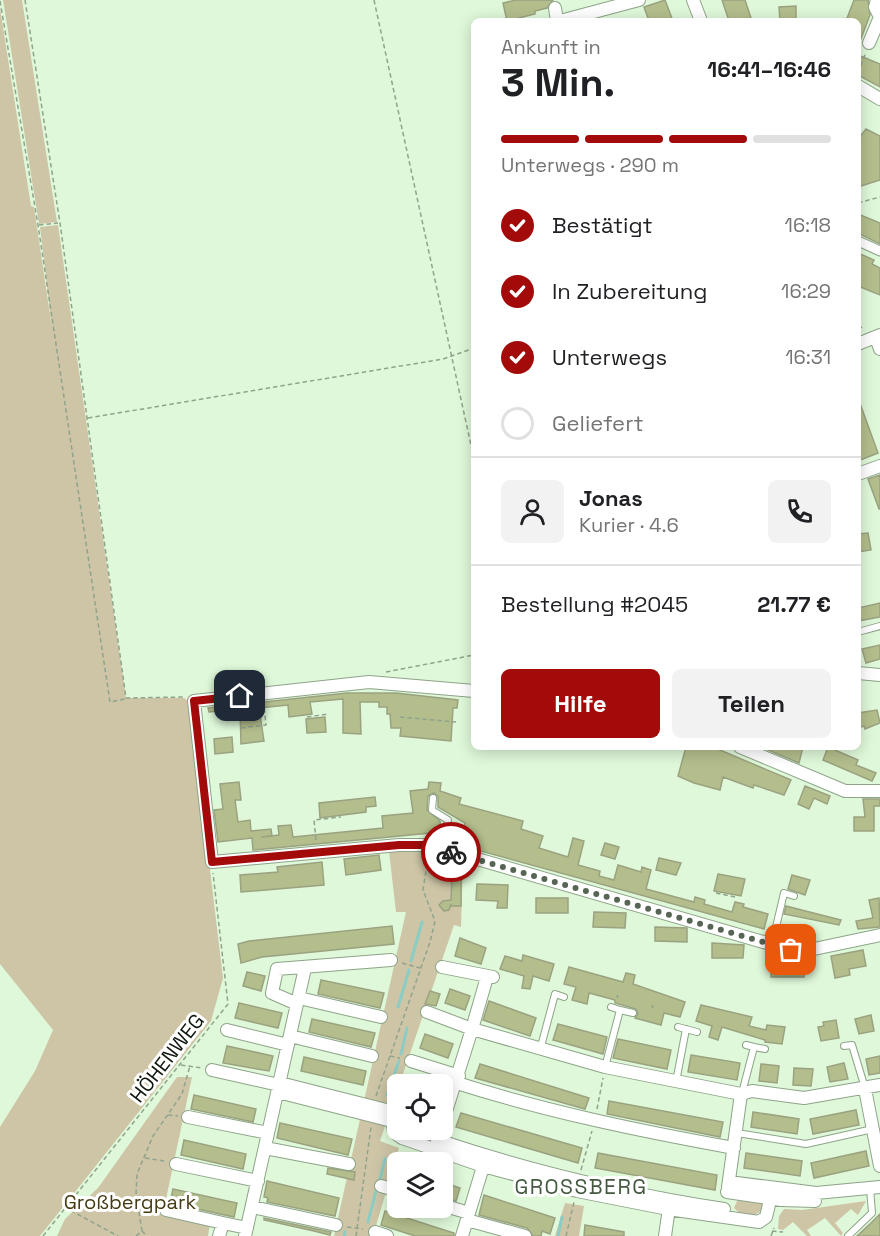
<!DOCTYPE html>
<html lang="de">
<head>
<meta charset="utf-8">
<style>
  :root { --surface:#fff; --page:#f2f2f2; --text:#202124; --muted:#757577; --line:#e0e0e0; --accent:#a30b0b }
  body { margin:0; font-family:"Space Grotesk",sans-serif; background:var(--page); color:var(--text); height:100vh; display:flex; flex-direction:column; font-size:22px; white-space:nowrap }
  * { box-sizing:border-box; margin:0 }
  p { font-size:20px; color:var(--muted) }
  .icon { flex:none; width:33px; height:33px; fill:none; stroke:currentColor; stroke-width:2; stroke-linecap:round; stroke-linejoin:round }
  .map { position:relative; flex:1; overflow:hidden }
  .panel { position:absolute; left:471px; top:18px; width:390px; height:732px; display:flex; flex-direction:column; background:var(--surface); border-radius:9px; box-shadow:0 3px 15px #0003 }
  .panel>* { flex:none }
  .fabs { position:absolute; left:387px; top:1074px; display:grid; gap:12px }
  .fabs a { display:grid; place-items:center; width:66px; height:66px; border-radius:9px; background:var(--surface); box-shadow:0 3px 15px #0003; font-size:30px }
  .pin { position:absolute; display:grid; place-items:center; width:51px; height:51px; color:#fff; margin:-26px; border-radius:12px; box-shadow:0 3px 9px #0006 }
  .courier { position:absolute; display:grid; place-items:center; width:60px; height:60px; margin:-30px; border:4px solid #a30b0b; border-radius:50%; background:#fff; color:#222; box-shadow:0 2px 8px #0007 }
  .summary em { font-style:normal; font-weight:800 }
  .summary div { display:flex; flex-direction:column-reverse }
  .summary { display:flex; align-items:center; justify-content:space-between; height:102px; padding:0 30px }
  h1 { font-size:39px; font-weight:800; line-height:45px }
  .bar { display:grid; grid-template-columns:repeat(4,1fr); gap:9px 6px; align-content:center; height:72px; padding:0 30px }
  .bar i { height:8px; border-radius:4px; background:var(--line) }
  .bar .current { background:var(--accent) }
  .bar p { grid-column:span 4 }
  .line { display:flex; align-items:center; gap:15px; padding:0 30px; border-top:2px solid var(--line) }
  .line div { flex:1 }
  .round { display:grid; place-items:center; flex:none; width:63px; height:63px; border-radius:9px; background:var(--page) }
  ol { padding:0 30px; list-style:none }
  li { display:flex; align-items:center; gap:18px; height:66px }
  li p { margin-inline-start:auto }
  li .icon { padding:6px; border-radius:50%; background:var(--accent); color:#fff; stroke-width:4 }
  li:last-child { color:var(--muted) }
  li i { width:33px; height:33px; border:3px solid var(--line); border-radius:50% }
  .primary-button { display:flex; gap:12px; margin-top:auto; padding:12px 30px }
  .primary-button a { flex:1; height:69px; border-radius:9px; background:var(--accent); color:#fff; font-size:24px; font-weight:800; line-height:69px; text-align:center }
  .primary-button a+a { background:var(--page); color:var(--text) }
  .map>svg:first-child { display:block }
  .green { fill:#cdc5a6 }
  .lines { fill:none; stroke-linecap:round; stroke-linejoin:round }
  .stream { stroke:#8bcdc4; stroke-width:3 }
  .building { fill:#b3be8c; stroke:#9aa280; stroke-width:1.5 }
  .service-casing { stroke:#8da488; stroke-width:8 }
  .pedestrian-casing { stroke:#8da488; stroke-width:11 }
  .minor-casing { stroke:#8da488; stroke-width:14 }
  .path { stroke:#90a38c; stroke-width:1.5; stroke-dasharray:4.5 3; stroke-linecap:butt }
  .service { stroke:#fff; stroke-width:6 }
  .pedestrian { stroke:#fff; stroke-width:9 }
  .minor { stroke:#fff; stroke-width:12 }
  .done { stroke:#576654; stroke-width:6; stroke-dasharray:0 10.8 }
  .route { stroke:#a30b0b; stroke-width:8 }
  .labels { text-anchor:middle; stroke-width:6; stroke-linejoin:round; paint-order:stroke }
  .street-label { font-size:20px; fill:#0e170c; stroke:#fff }
  .park-label { font-size:20px; fill:#453b12; stroke:#fff }
  .neighbourhood-label { font-size:21px; letter-spacing:1.5px; fill:#445940; stroke:#fff }
</style>
</head>
<body>
<div class="map">
<svg width="880" height="1236" viewBox="0 0 880 1236">
  <rect width="100%" height="100%" fill="#dff8d9"/>
  <path class="green" d="M3 0H22L57 222 39 224Z
    M0 8 31 206 34 207 52 328 40 227 58 225 126 698H184L190 703 223 978 211 1021 40 1236H0V1127L35 1071 53 1030 0 964Z
    M418 850 463 862 461 927 454 925 380 1141 399 1148 373 1236H334L406 912H396L389 851Z
    M177 1077H192L163 1213 210 1224 208 1236H57L65 1219 98 1188Z
    M738 1199 764 1202 763 1210 753 1216 741 1214 734 1208Z
    M866 1201 858 1215 851 1209 835 1223 843 1233 841 1236 825 1218 807 1230 811 1236H807L793 1222 783 1230 778 1229 779 1216 784 1209 802 1210Z
    M565 1203 584 1206 579 1236H555Z"/>
  <g class="lines">
    <path class="stream" d="M411 961 422 922
      M398 1007 409 970
      M401 1054 407 1028
      M387 1095 399 1061
      M380 1179 385 1159
      M368 1222 377 1187
      M344 1236 345 1232
      M558 1236 562 1217"/>
  </g>
  <path class="building" d="M516 0H553L547 8 535 11V14L507 21 503 3Z
    M665 0 673 21H649L644 7Z
    M722 0H745L752 21H729Z
    M854 0H868L870 15 859 44 858 21H846Z
    M796 6V21H780L779 7Z
    M858 55 880 64V87L858 75Z
    M866 129 880 136V180L858 187V139Z
    M858 214 880 223V244L858 233Z
    M858 253 874 260 872 264 880 268V295L858 286Z
    M858 398 878 453 858 461Z
    M880 475V509H879L868 479Z
    M868 533 871 550 858 552V534Z
    M880 603V617L858 621V608Z
    M880 645V659L866 663 862 649Z
    M347 693H396L458 700 457 708H453L451 741 400 736 401 728H391L390 714H387V707H379V702H360L361 734 343 733V699L310 702 312 714 289 717 288 705 259 708 264 741 241 744 240 709 209 712 208 708Z
    M877 710 880 723 865 729 864 726 858 728V713Z
    M325 717 326 732 307 733 306 719Z
    M232 737 233 752 215 754 214 739Z
    M686 747H713L791 780 784 795 754 785 753 788 723 777 720 790 694 783 678 776Z
    M761 747H803L799 763Z
    M828 747 858 760 856 765 876 773 872 781 823 760Z
    M239 782 241 800H235L238 822 250 820 251 831 271 829 272 836 261 837 279 835 278 826 291 825 293 837 383 828 382 816 413 813 410 791 428 789 429 782 441 783 440 791 461 798 459 804 523 821 521 829 543 836 539 848 568 857 573 838 584 841 578 865 600 871 599 876 614 880 618 865 641 872 642 867 651 870 646 889 694 902 695 897 705 900 704 904 732 912 735 902 744 904 743 907 768 914 764 929 459 845 465 823 438 807V796L434 793 428 796 427 810 440 821 441 832 253 850 252 838 218 842 214 810 223 809 220 784Z
    M805 786 830 796 827 804 814 798 809 809 798 804Z
    M375 797 376 806 366 807V812L320 818 319 803Z
    M863 799H880V806H874V831H854V817H865Z
    M605 843 619 847 615 859 601 855Z
    M379 855 381 870 346 875 344 859Z
    M659 858 681 863 676 875 656 870Z
    M322 862 324 885 241 892 240 875 278 872 277 867Z
    M718 874 745 879 741 896 714 891Z
    M452 875H461V906H451V904L449 910 444 911 439 905 443 901 451 900Z
    M792 875 810 880 805 895 788 889Z
    M477 884 508 885 507 908H497L498 901 476 900Z
    M536 898H568V913H536Z
    M879 898 880 927 858 929 856 921 873 918 869 900Z
    M786 906 841 920 839 925 784 914Z
    M594 912 626 913 625 928 593 927Z
    M392 926 394 944 262 957 241 963 238 944 249 941Z
    M655 927 687 928V942L655 941Z
    M460 938 486 948 481 964 455 956Z
    M712 943 744 945 743 958H712Z
    M863 950 866 966 849 969 850 975 835 978 831 956Z
    M523 955 554 964 549 981 533 976 530 989 522 988 524 976 500 969 505 956 522 961Z
    M771 961H804V977H771Z
    M569 967 623 982 626 973 635 975 633 984 685 1002 680 1017 664 1013 661 1025 635 1018 638 1014 636 1009 615 1003V1000L589 993 587 1004 572 1000 576 987 564 984Z
    M247 972 265 976 261 991 243 986Z
    M321 980 384 993 380 1008 318 994Z
    M450 989 470 996 465 1010 445 1003Z
    M430 991 440 994 436 1006 425 1004Z
    M489 1001 536 1018 530 1036 483 1020Z
    M239 1003 282 1013 278 1028 235 1018Z
    M701 1005 752 1017 749 1026 766 1030 767 1025 785 1027 782 1044 765 1042V1040L722 1027 718 1040 709 1037 712 1026 696 1021Z
    M871 1015 874 1031 859 1034 855 1019Z
    M312 1019 375 1033 371 1047 309 1032Z
    M836 1020 839 1038 821 1041 818 1027 824 1026 823 1022Z
    M558 1024 607 1037 603 1054 553 1040Z
    M425 1034 453 1044 448 1058 420 1048Z
    M618 1039 671 1050 667 1069 613 1058Z
    M227 1046 273 1056 269 1071 223 1063Z
    M691 1055 740 1063 737 1080 688 1072Z
    M880 1056V1073L869 1075 866 1059Z
    M304 1057 366 1071 363 1085 301 1071Z
    M844 1063 848 1079 830 1082 827 1067Z
    M480 1064 589 1098 585 1109 475 1078Z
    M761 1064 779 1066 777 1083 759 1081Z
    M794 1068 813 1069 811 1086 793 1085Z
    M194 1095 256 1109 253 1122 191 1109Z
    M609 1101 723 1122 720 1137 607 1114Z
    M856 1110 859 1125 813 1134 810 1119Z
    M753 1112 799 1119 797 1134 751 1127Z
    M461 1113 582 1148 578 1163 456 1127Z
    M280 1123 352 1139 348 1155 277 1138Z
    M184 1140 246 1154 243 1169 181 1155Z
    M866 1151 869 1166 814 1178 811 1163Z
    M598 1153 717 1175 715 1190 595 1168Z
    M746 1153 802 1161 800 1176 744 1168Z
    M328 1168 355 1172 354 1180 327 1174Z
    M267 1181 339 1198 335 1216 267 1202 268 1198 264 1197Z
    M442 1182 460 1188 456 1201 442 1197Z
    M173 1189 237 1203 234 1217 170 1203Z
    M484 1195 555 1218 550 1234 542 1231 541 1236H533L527 1228 479 1215Z
    M385 1211 454 1233V1236H415L381 1225Z
    M880 1214V1236H857L871 1223Z
    M264 1218 331 1232 330 1235 314 1231 264 1220Z
    M585 1225 624 1232V1236H584Z"/>
  <g class="lines">
    <g class="service-casing">
      <path id="service" d="M858 632 880 626
        M433 798 432 810 448 820 445 849
        M772 944 784 893 794 896
        M611 1007 620 1010
        M678 1027 697 1032
        M844 1046 852 1045 865 1088
        M754 1047 765 1049
        M540 1050 555 994 564 997
        M605 1067 620 1010 633 1013
        M676 1082 686 1029
        M742 1093 754 1047 746 1045
        M737 1133 806 1144 873 1129
        M848 1236 872 1213 870 1188"/>
    </g>
    <g class="pedestrian-casing">
      <path id="pedestrian" d="M858 241 880 251"/>
    </g>
    <g class="minor-casing">
      <path id="minor" d="M693 0 701 21
        M877 0 875 7 880 17
        M555 8 557 21
        M560 21 639 0
        M869 43 880 17
        M858 86 880 99
        M876 338 880 349
        M858 344 880 335
        M858 474 880 466
        M858 673 880 675
        M474 691 369 682 194 701 212 862 399 845H429L791 950 814 949 880 935
        M740 747 845 791H880
        M442 967 493 977
        M299 998 381 1017
        M297 1004 272 993 277 969 391 960
        M427 1012 472 1029 487 977
        M227 1030 288 1045
        M290 1036 372 1056
        M411 1061 459 1076
        M212 1070 279 1085
        M280 1083 398 1113
        M457 1083C548 1112 640 1131 734 1148
        M865 1089 880 1166
        M278 1092 392 1121
        M396 1113C391 1124 391 1132 402 1138L483 1166 577 1191 668 1209 759 1222 766 1217 773 1188
        M188 1117 268 1133
        M442 1124 472 1029 605 1067 741 1094 752 1091 804 1098 880 1085
        M437 1140C530 1171 626 1194 724 1209
        M265 1148 349 1164
        M176 1164 258 1181
        M729 1182 816 1193 880 1187
        M381 1186 398 1191
        M728 1187 741 1094
        M727 1192 781 1200 815 1201
        M442 1205 469 1213
        M252 1207 336 1225
        M166 1210 223 1223
        M467 1220 525 1236
        M375 1232 387 1236
        M219 1236 223 1223 247 1228
        M245 1236 305 968
        M462 1236 485 1160
        M665 1236 670 1201"/>
    </g>
    <path class="path" d="M25 0 60 223 126 698 185 697
      M374 0 474 459
      M0 1 38 225 110 702 125 699
      M858 73 866 52
      M858 203 880 197
      M39 225 58 223
      M858 326 863 328
      M88 418 443 359 474 348
      M386 672 474 655
      M307 717 329 714
      M400 717 456 722
      M241 728 266 725 264 706
      M316 840 314 820 341 817
      M716 893 735 897
      M402 963 420 968
      M617 995 618 998
      M652 1005 653 1008
      M390 1056 400 1058
      M181 1065 202 1068
      M376 1096 430 942 435 921 423 890 428 858
      M597 1109 603 1078
      M168 1115 178 1116
      M145 1158 164 1161
      M581 1170 592 1131
      M138 1206 156 1209
      M64 1207 118 1236
      M347 1227 363 1229
      M142 1231 136 1194 137 1174 153 1136 182 1094 190 1066
      M772 1231 783 1232
      M43 1236 228 1004 213 873
      M136 1236 142 1231 147 1236
      M356 1236 371 1127
      M566 1236 574 1202
      M771 1236 774 1228"/>
    <use href="#service" class="service"/>
    <use href="#pedestrian" class="pedestrian"/>
    <use href="#minor" class="minor"/>
  </g>
  <g class="lines">
    <path class="done" d="M451 852 791 950"/>
    <path class="route" d="M240 696 194 701 212 862 399 845H429L451 852"/>
  </g>
  <g class="labels">
    <g class="street-label">
      <text transform="translate(167 1058) rotate(-52)" y="7">HÖHENWEG</text>
    </g>
    <g class="park-label">
      <text x="130" y="1209">Großbergpark</text>
    </g>
    <g class="neighbourhood-label">
      <text x="581" y="1194">GROSSBERG</text>
    </g>
  </g>
</svg>
<div class="fabs">
<a><svg class="icon" aria-label="locate" viewBox="0 0 24 24"><circle cx="12" cy="12" r="6"/><path d="M12 2v4M12 18v4M2 12h4M18 12h4"/></svg></a>
<a><svg class="icon" aria-label="layers" viewBox="0 0 24 24"><path d="M12 4l9 5-9 5-9-5zM3 14l9 5 9-5"/></svg></a>
</div>
<div class="pin" style="left:791px;top:950px;background:#ea580c"><svg class="icon" aria-label="bag" viewBox="0 0 24 24"><path d="M5 8h14l-1 12H6zM9 8a3 3 0 0 1 6 0"/></svg></div>
<div class="pin" style="left:240px;top:696px;background:#1f2937"><svg class="icon" aria-label="home" viewBox="0 0 24 24"><path d="M3 11l9-7 9 7M6 9v11h12V9"/></svg></div>
<div class="courier" style="left:451px;top:852px"><svg class="icon" aria-label="bike" viewBox="0 0 24 24"><circle cx="6" cy="16" r="4"/><circle cx="18" cy="16" r="4"/><path d="M6 16l4-8h5l3 8M10 8l3 8H6M13 5h3"/></svg></div>
<section class="panel">
<div class="summary"><div><h1>3 Min.</h1><p>Ankunft in</p></div><em>16:41–16:46</em></div>
<div class="bar"><i class="current"></i><i class="current"></i><i class="current"></i><i></i><p>Unterwegs · 290 m</p></div>
<ol>
<li><svg class="icon" aria-label="check" viewBox="0 0 24 24"><path d="M5 12l5 5 9-10"/></svg>Bestätigt<p>16:18</p></li>
<li><svg class="icon" aria-label="check" viewBox="0 0 24 24"><path d="M5 12l5 5 9-10"/></svg>In Zubereitung<p>16:29</p></li>
<li><svg class="icon" aria-label="check" viewBox="0 0 24 24"><path d="M5 12l5 5 9-10"/></svg>Unterwegs<p>16:31</p></li>
<li><i></i>Geliefert</li>
</ol>
<div class="line" style="height:108px"><a class="round"><svg class="icon" aria-label="person" viewBox="0 0 24 24"><circle cx="12" cy="8" r="4"/><path d="M4 21q1-7 8-7t8 7"/></svg></a><div><b>Jonas</b><p>Kurier · 4.6</p></div><a class="round"><svg class="icon" aria-label="phone" viewBox="0 0 24 24"><path d="M5 4h4l2 5-3 2q2 4 5 5l2-3 5 2v4C11 20 4 13 5 4z"/></svg></a></div>
<div class="line" style="height:78px"><div>Bestellung #2045</div><b>21.77 €</b></div>
<div class="primary-button"><a>Hilfe</a><a>Teilen</a></div>
</section>
</div>
</body>
</html>
